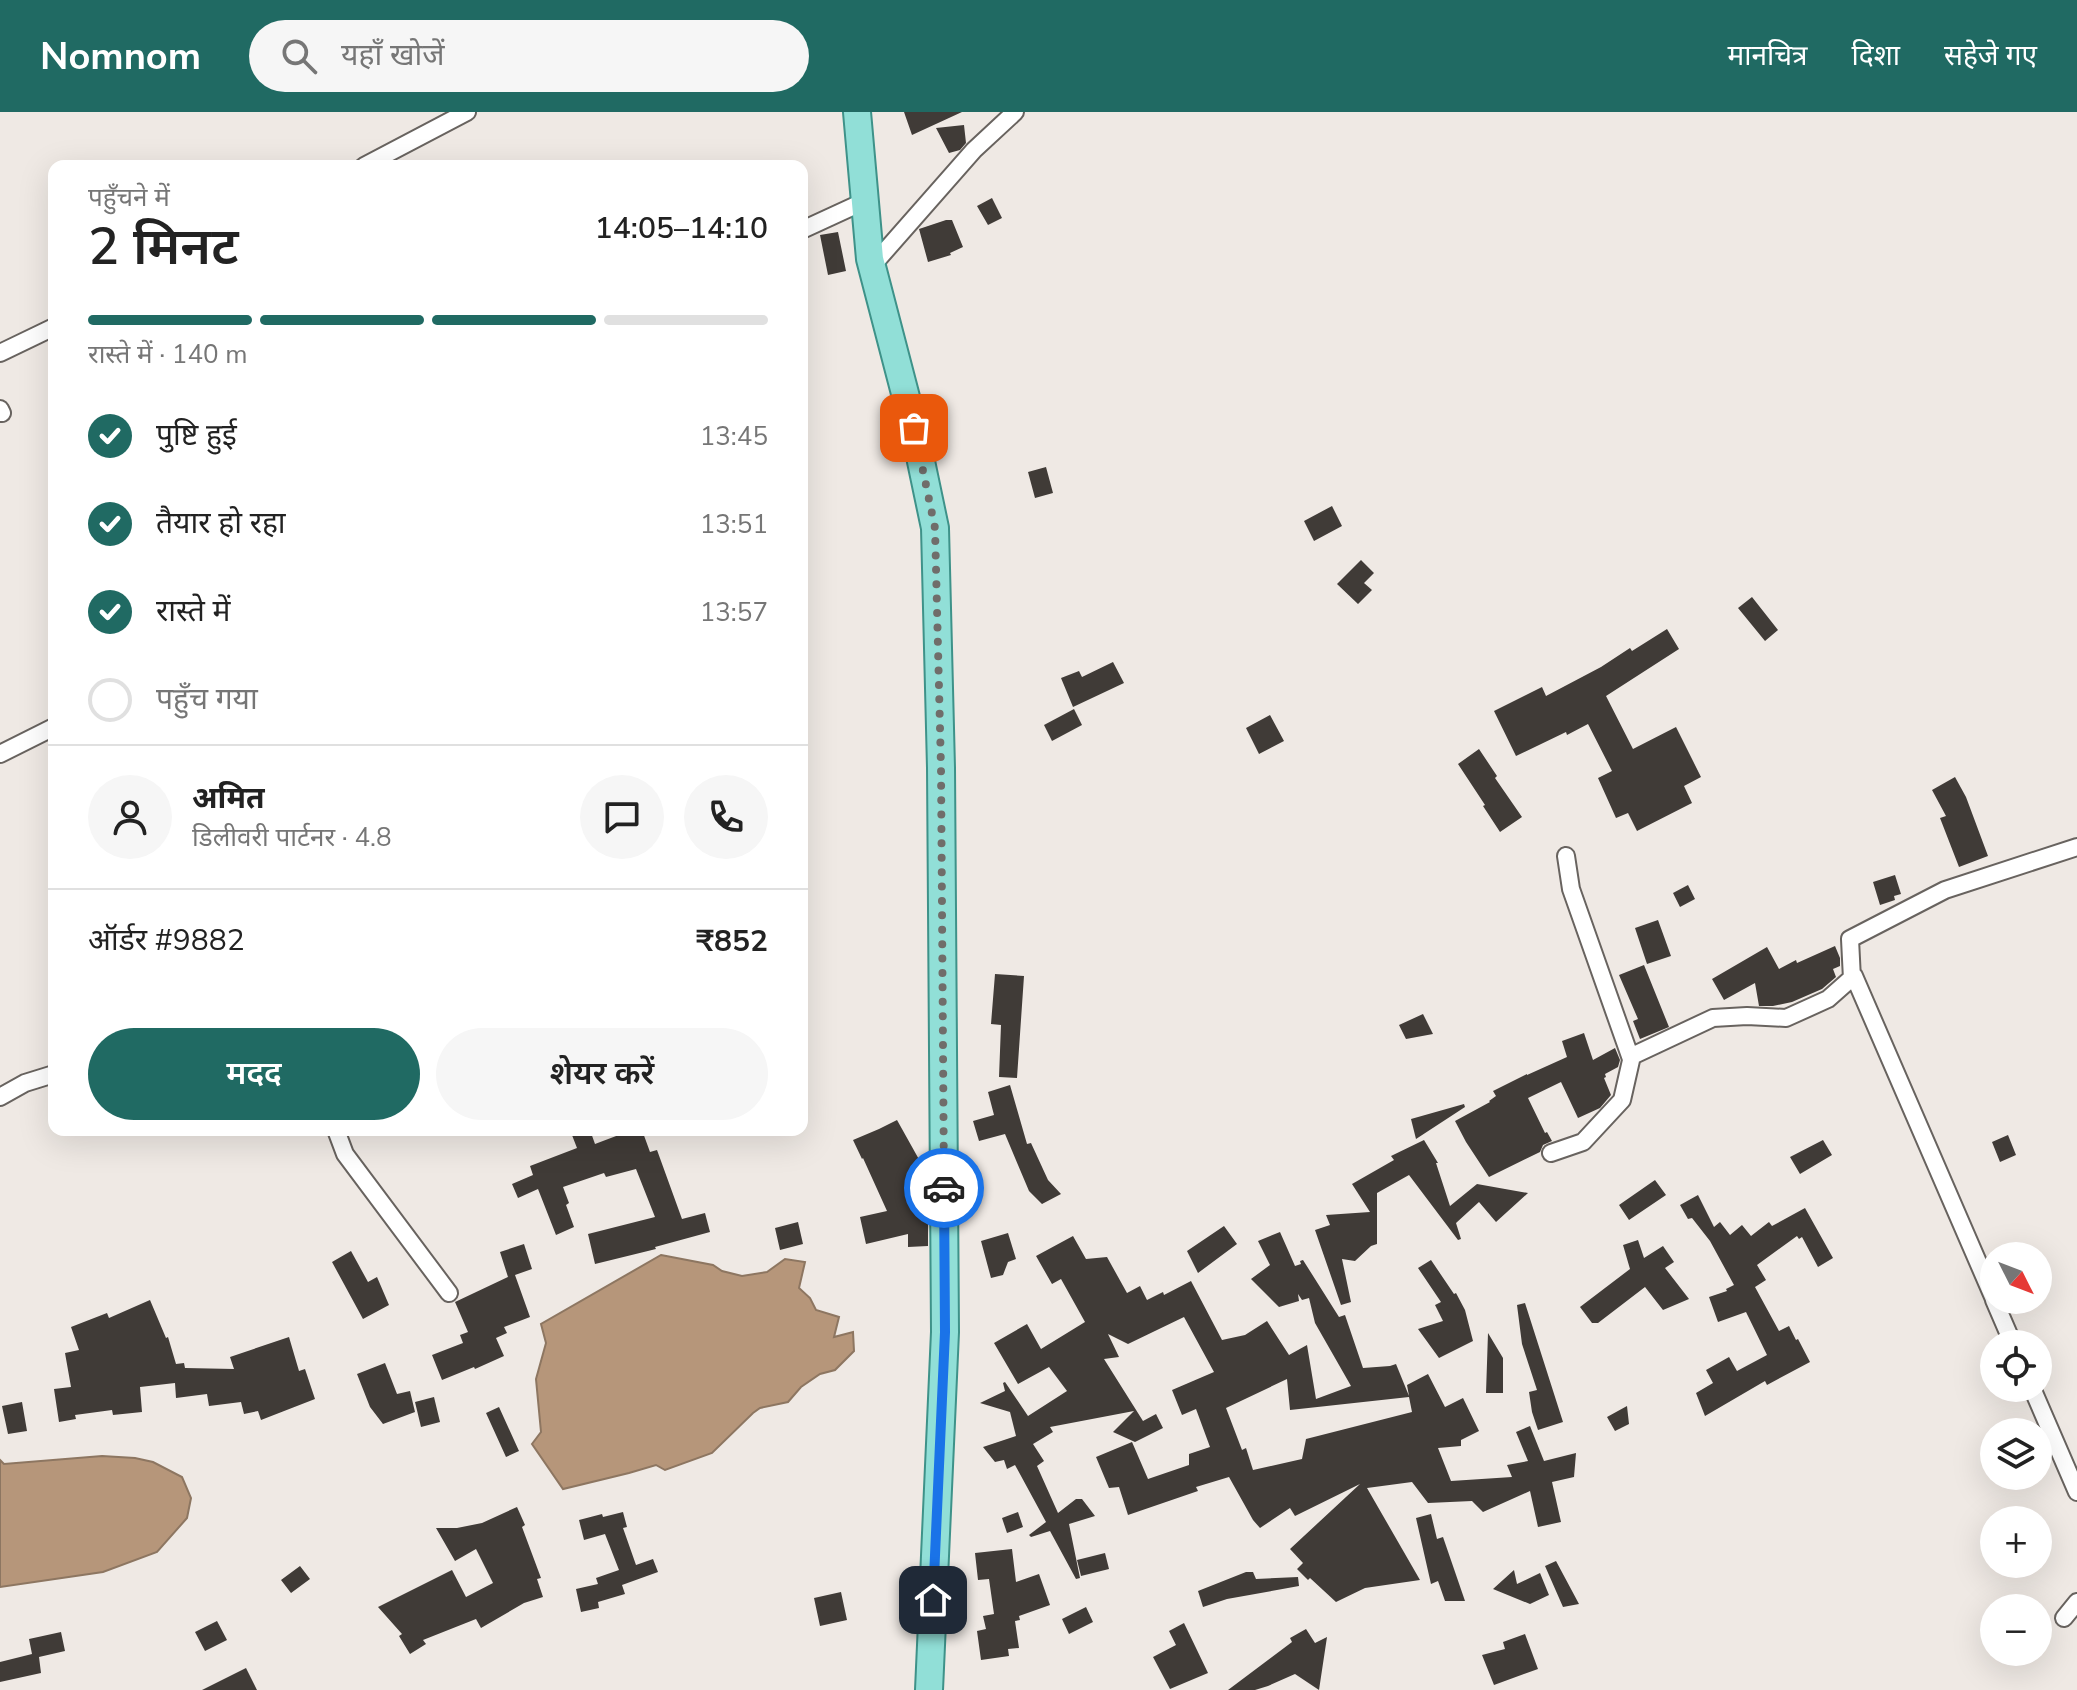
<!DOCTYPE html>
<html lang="hi">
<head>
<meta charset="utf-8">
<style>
  :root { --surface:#fff; --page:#f6f6f6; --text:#222; --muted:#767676; --line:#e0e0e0; --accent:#206a63 }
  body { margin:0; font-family:"Nunito Sans","Noto Sans Devanagari",sans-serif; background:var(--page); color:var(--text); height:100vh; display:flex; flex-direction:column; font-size:30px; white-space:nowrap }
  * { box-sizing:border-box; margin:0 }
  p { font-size:26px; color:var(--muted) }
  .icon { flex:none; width:44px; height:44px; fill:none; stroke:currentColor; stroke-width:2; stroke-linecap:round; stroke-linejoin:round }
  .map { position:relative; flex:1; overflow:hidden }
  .details { position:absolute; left:48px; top:48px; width:760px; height:976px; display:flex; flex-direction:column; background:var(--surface); border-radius:16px; box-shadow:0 8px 32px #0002 }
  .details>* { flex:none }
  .needle { width:52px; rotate:132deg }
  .tools { position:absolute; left:1980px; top:1130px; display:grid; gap:16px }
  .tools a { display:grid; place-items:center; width:72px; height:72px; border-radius:50%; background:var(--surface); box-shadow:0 8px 32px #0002; font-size:40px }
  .pin { position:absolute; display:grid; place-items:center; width:68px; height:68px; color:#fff; margin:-34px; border-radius:16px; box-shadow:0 4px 12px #0006 }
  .courier { position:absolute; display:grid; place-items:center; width:80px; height:80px; margin:-40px; border:6px solid #1a73e8; border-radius:50%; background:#fff; color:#222; box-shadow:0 2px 10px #0007 }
  .head em { font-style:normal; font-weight:600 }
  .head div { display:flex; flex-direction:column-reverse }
  .head { display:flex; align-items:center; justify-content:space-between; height:136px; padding:0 40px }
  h1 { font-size:52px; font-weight:600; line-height:60px }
  .bar { display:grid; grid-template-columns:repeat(4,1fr); gap:12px 8px; align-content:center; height:96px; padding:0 40px }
  .bar i { height:10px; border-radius:6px; background:var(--line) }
  .bar .on { background:var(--accent) }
  .bar p { grid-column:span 4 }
  .line { display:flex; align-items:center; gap:20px; padding:0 40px; border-top:2px solid var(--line) }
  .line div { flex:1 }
  .round { display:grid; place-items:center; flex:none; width:84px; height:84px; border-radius:42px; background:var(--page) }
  ol { padding:0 40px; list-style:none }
  li { display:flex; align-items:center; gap:24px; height:88px }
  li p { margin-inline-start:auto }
  li .icon { padding:8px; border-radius:50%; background:var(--accent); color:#fff; stroke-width:4 }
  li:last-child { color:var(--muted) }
  li i { width:44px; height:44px; border:4px solid var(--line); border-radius:50% }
  .action { display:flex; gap:16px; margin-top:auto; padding:16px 40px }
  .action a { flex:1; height:92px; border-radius:48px; background:var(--accent); color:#fff; font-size:32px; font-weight:600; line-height:92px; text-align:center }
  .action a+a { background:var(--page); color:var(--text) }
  header { display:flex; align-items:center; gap:48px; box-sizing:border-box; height:112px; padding:0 40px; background:var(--accent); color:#fff }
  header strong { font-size:38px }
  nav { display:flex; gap:44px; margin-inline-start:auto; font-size:28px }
  .search { width:560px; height:72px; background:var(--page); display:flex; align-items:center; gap:20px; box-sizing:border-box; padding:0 28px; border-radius:44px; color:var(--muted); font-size:30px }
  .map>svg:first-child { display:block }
  .water { fill:#b6967a; stroke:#8d7661; stroke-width:2 }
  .building { fill:#403b37; fill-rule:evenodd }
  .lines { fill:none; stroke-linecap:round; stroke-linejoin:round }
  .street-casing { stroke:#68635f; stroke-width:20 }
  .primary-casing { stroke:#3e9289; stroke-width:30 }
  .street { stroke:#fff; stroke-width:16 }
  .primary { stroke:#91dfd7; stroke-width:26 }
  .done { stroke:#706d6a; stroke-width:8; stroke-dasharray:0 14.4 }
  .route { stroke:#1a73e8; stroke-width:10 }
</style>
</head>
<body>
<header>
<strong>Nomnom</strong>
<div class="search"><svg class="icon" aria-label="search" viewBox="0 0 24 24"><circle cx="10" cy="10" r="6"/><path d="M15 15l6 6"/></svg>यहाँ खोजें</div>
<nav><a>मानचित्र</a><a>दिशा</a><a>सहेजे गए</a></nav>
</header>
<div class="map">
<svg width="2077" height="1578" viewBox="0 0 2077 1578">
  <rect width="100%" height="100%" fill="#efe9e4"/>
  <path class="water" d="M661 1143 713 1153 722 1159 742 1164 767 1160 785 1147 805 1150 799 1176 810 1186 816 1198 839 1205 834 1225 853 1220 854 1239 835 1258 820 1262 801 1275 788 1290 760 1296 753 1301 712 1341 665 1358 656 1353 629 1361 563 1377 532 1332 541 1320 536 1267 546 1231 541 1212Z
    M102 1344 135 1346 153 1350 182 1365 191 1386 187 1406 157 1440 103 1460 0 1475V1348L4 1352Z"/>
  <path class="building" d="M904 0H962L912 23Z
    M964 13 966 31 960 38 949 41 936 16Z
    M992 86 1002 106 988 113 977 94Z
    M946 108H952L963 135 950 141 951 143 928 150 919 117Z
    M838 120 846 159 828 163 820 123Z
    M1046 355 1053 381 1035 386 1028 360Z
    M1332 394 1342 414 1314 429 1304 409Z
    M1361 448 1374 461 1364 471 1372 478 1358 492 1337 472Z
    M1752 485 1778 518 1765 529 1738 496Z
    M1667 517 1679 537 1606 584 1633 637 1676 615 1701 665 1684 674 1692 691 1637 719 1628 701 1616 706 1598 666 1612 659 1588 612 1567 623 1566 620 1516 644 1494 599 1542 575 1546 584 1601 555 1630 536 1632 539Z
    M1113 550 1124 571 1073 595 1061 566 1079 559 1082 565Z
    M1074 597 1082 613 1052 629 1044 613Z
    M1270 603 1284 629 1259 642 1246 616Z
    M1479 637 1497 664 1495 666 1522 705 1500 720 1483 694 1485 693 1458 652Z
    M1955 665 1966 685 1988 744 1959 755 1940 706 1946 704 1932 678Z
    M1895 763 1901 782 1894 784 1895 788 1880 793 1873 770Z
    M1688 773 1695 787 1680 795 1673 781Z
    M1658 808 1671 844 1647 852 1635 816Z
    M1835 834 1840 846V854L1833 857 1836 865 1822 877 1792 890 1773 894H1759L1755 871 1724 888 1712 867 1767 835 1779 857 1796 848 1797 851Z
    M1644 853 1669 915 1640 927 1633 909 1638 907 1619 863Z
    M995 862 1024 864 1017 966 999 965 1001 913 991 912Z
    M1423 902 1433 922 1406 927 1399 913Z
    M1584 921 1593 948 1615 936 1620 948 1618 955 1605 962 1606 965 1604 966 1611 983 1600 996 1578 1006 1561 970 1528 986 1545 1021 1547 1020 1552 1029 1543 1033 1540 1040 1489 1065 1466 1030 1455 1009 1490 990 1489 989 1496 984 1493 979 1527 962V963L1567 945 1562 929Z
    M1010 973 1027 1032 1031 1031 1048 1068 1061 1082 1042 1092 1029 1079 1005 1022 979 1029 973 1009 994 1003 988 980Z
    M1464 992 1465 995 1416 1027 1411 1007Z
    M897 1008 921 1051 928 1074V1134L908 1135V1122L866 1132 860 1105 887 1099 863 1046 862 1047 853 1028 879 1017Z
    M570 1018H590L595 1032 632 1018H642L650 1040 657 1038 682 1107 705 1101 710 1120 655 1135 656 1137 595 1152 588 1122 655 1105 636 1057 606 1065 604 1061 563 1075 569 1091 566 1093 574 1115 556 1123 538 1077 518 1086 512 1072 533 1063 530 1054 577 1036Z
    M2008 1023 2016 1043 2000 1050 1992 1030Z
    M1424 1028 1438 1051H1436L1450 1094 1477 1072 1528 1081 1496 1110 1479 1090 1456 1111 1461 1127 1458 1128 1409 1063 1377 1081V1132L1371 1134 1355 1149 1342 1147 1351 1190 1341 1193 1315 1118 1330 1113 1326 1103 1370 1100 1352 1072 1394 1048 1391 1044Z
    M1823 1028 1832 1043 1800 1062 1790 1045Z
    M1655 1068 1666 1083 1629 1108 1619 1093Z
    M1698 1083 1714 1115 1720 1110 1730 1123 1742 1113 1751 1124 1769 1110 1772 1114 1805 1096 1833 1146 1818 1155 1802 1125 1799 1127 1797 1124 1757 1153 1766 1168 1755 1175 1779 1219 1789 1214 1796 1228 1798 1227 1810 1250 1767 1273 1765 1269 1705 1304 1696 1281 1713 1271 1706 1258 1729 1245 1737 1259 1767 1243 1746 1200 1718 1210 1709 1185 1727 1179 1726 1177 1734 1173 1710 1129 1692 1106 1688 1107 1680 1093Z
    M798 1110 803 1132 780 1138 775 1116Z
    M1224 1114 1237 1132 1198 1161 1187 1139Z
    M1280 1120 1295 1154 1301 1152 1300 1149 1303 1148 1339 1205 1345 1203 1363 1256 1390 1254 1396 1252 1409 1284 1407 1273 1428 1262 1445 1295 1463 1286 1479 1319 1461 1328V1334L1438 1336 1451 1369 1512 1365 1507 1353 1528 1349 1516 1320 1530 1314 1544 1349 1576 1341 1574 1365 1552 1370 1561 1410 1538 1415 1530 1379 1483 1400 1472 1389 1428 1391 1412 1370 1367 1376 1420 1468 1365 1476 1336 1490 1310 1466 1308 1468 1297 1457 1303 1451 1290 1437 1360 1372 1295 1404 1290 1396 1260 1416 1253 1408 1229 1365 1196 1375 1198 1379 1128 1403 1119 1375 1109 1376 1096 1345 1132 1330 1148 1367 1189 1353V1342L1210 1335 1196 1297 1182 1303 1172 1278 1214 1260 1184 1205 1128 1232 1108 1222 1119 1245 1104 1247 1143 1309 1156 1302 1163 1316 1135 1330 1113 1320 1134 1299 1050 1315 1053 1320 1033 1332 1044 1349 1037 1354 1058 1401 1076 1387H1082L1095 1404 1069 1412 1080 1466 1076 1467 1050 1419 1031 1425 1029 1423 1046 1410 1015 1353 1007 1357 1004 1348 995 1350 983 1335 1016 1324 1010 1300 980 1291 1005 1279 1003 1271 1005 1270 1028 1304 1067 1279 1049 1255 1018 1272 994 1231 1027 1212 1041 1237 1085 1210 1061 1167 1052 1172 1036 1144 1073 1124 1086 1147 1107 1145 1127 1181 1140 1174 1147 1188 1163 1180 1164 1183 1191 1169 1222 1228 1245 1223 1267 1209 1289 1243 1307 1233 1316 1287 1351 1274 1315 1211 1309 1186 1302 1188 1298 1182 1299 1189 1279 1195 1251 1167 1270 1153 1258 1129ZM1287 1267 1290 1298 1409 1285 1412 1300 1306 1327 1302 1347 1253 1358 1246 1336 1242 1338 1226 1296Z
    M1008 1121 1016 1147 1008 1150 1003 1163 991 1166 981 1129Z
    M1638 1128 1644 1146 1663 1134 1674 1150 1665 1156 1689 1187 1663 1198 1645 1175 1598 1211H1592L1580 1195 1630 1157 1623 1133Z
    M524 1132 532 1157 515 1163 530 1205 504 1215 507 1221 496 1226 504 1244 475 1257 474 1255 442 1268 432 1243 463 1231 460 1223 468 1220 455 1190 510 1164 508 1165 500 1140Z
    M351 1139 368 1170 377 1165 389 1193 363 1207 332 1150Z
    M1431 1148 1454 1182 1456 1181 1465 1198 1473 1229 1439 1246 1418 1217 1443 1209 1435 1193 1441 1190 1418 1156Z
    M150 1188 166 1226 168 1225 176 1252 184 1251 185 1256 234 1257 230 1245 289 1225 299 1259 305 1257 315 1287 261 1308 258 1299 244 1302 241 1290 209 1294 207 1282 176 1286 175 1271 140 1275 142 1300 113 1303 112 1298 75 1303 76 1307 59 1310 54 1277 71 1275 65 1241 79 1238 71 1215 107 1201 109 1206Z
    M1525 1191 1563 1310 1538 1318 1532 1300 1529 1280 1537 1278 1522 1232 1517 1193Z
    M1488 1221 1503 1246V1281H1486Z
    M385 1251 397 1282 410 1279 415 1300 383 1312 370 1295 357 1262Z
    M434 1285 440 1310 421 1315 415 1290Z
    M22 1290 27 1319 8 1322 2 1294Z
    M1627 1294 1629 1312 1615 1319 1607 1305Z
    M499 1295 519 1339 506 1345 486 1301Z
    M517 1395 525 1413 522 1415 541 1466 537 1467 543 1485 524 1491 481 1516 476 1507 423 1528 426 1532 410 1542 399 1524 402 1522 378 1495 452 1458 466 1485 493 1471 476 1437 455 1449 436 1416H457L482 1411Z
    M623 1400 627 1415 623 1416 636 1453 653 1447 658 1460 622 1473 625 1482 598 1490 599 1496 581 1500 576 1477 598 1472 596 1466 619 1458 605 1422 584 1428 579 1408 602 1402 603 1405Z
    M1018 1400 1023 1415 1007 1421 1002 1406Z
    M1431 1402 1437 1427 1443 1425 1465 1489H1445L1438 1469 1431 1472 1416 1406Z
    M1012 1437 1016 1470 1039 1462 1050 1493 1019 1504 1020 1508 1015 1509 1019 1536 1008 1537 1009 1544 981 1548 977 1519 986 1517 983 1504 994 1502 989 1467 978 1468 975 1441Z
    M1105 1441 1109 1457 1081 1464 1077 1448Z
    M1556 1449 1579 1492 1563 1495 1545 1454Z
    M300 1454 310 1467 291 1481 281 1468Z
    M1514 1458 1517 1472 1540 1461 1549 1483 1530 1492 1493 1477Z
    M1246 1460H1253L1256 1467 1298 1465 1299 1474 1227 1487 1203 1495 1198 1479Z
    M841 1480 847 1508 820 1514 814 1486Z
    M1086 1495 1093 1510 1069 1522 1062 1507Z
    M217 1509 227 1528 205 1539 195 1520Z
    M1184 1511 1208 1561 1170 1577 1153 1545 1176 1533 1169 1519Z
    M1306 1517 1315 1531 1327 1525 1319 1578 1295 1562 1268 1574 1255 1578H1228L1292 1530 1290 1526Z
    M61 1520 65 1539 39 1545 41 1561 0 1570V1550L32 1542 29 1527Z
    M1525 1522 1538 1557 1494 1573 1482 1543 1505 1537 1503 1530Z
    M246 1556 257 1578H202Z"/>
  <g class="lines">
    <g class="street-casing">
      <path id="street" d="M364 54 467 0
        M802 118 865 89
        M872 154 974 38 1015 0
        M0 241 54 215
        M0 297 2 301H0
        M0 642 54 615
        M1566 744 1571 777 1631 947
        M1852 867 1850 827 1945 778 2077 735
        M0 985 25 971 54 962
        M336 1018 345 1042 449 1181
        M1551 1041 1583 1030 1622 988 1632 944 1713 906 1747 904 1786 906 1828 887 1854 864 1994 1187
        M1994 1188 2013 1232
        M2032 1276 2077 1380
        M2064 1506 2077 1490"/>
    </g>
    <g class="primary-casing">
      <path id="primary" d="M857 0 870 147 914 316 935 416 941 656 945 1220 929 1578"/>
    </g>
    <use href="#street" class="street"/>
    <use href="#primary" class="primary"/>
  </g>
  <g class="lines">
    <path class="done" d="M914 316 935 416 941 656 944 1076"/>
    <path class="route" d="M933 1488 945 1220 944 1076"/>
  </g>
</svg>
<div class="tools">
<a><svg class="needle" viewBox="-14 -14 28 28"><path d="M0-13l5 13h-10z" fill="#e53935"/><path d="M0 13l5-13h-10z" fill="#767676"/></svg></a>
<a><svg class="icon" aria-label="locate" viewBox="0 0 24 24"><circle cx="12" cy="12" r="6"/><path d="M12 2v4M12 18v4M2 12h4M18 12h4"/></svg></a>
<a><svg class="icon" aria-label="layers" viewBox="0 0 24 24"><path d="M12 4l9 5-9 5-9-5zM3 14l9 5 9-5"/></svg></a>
<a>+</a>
<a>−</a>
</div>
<div class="pin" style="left:914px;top:316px;background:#ea580c"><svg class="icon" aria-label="bag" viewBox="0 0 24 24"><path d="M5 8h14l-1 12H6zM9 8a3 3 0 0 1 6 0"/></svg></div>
<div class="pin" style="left:933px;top:1488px;background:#1f2937"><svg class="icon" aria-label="home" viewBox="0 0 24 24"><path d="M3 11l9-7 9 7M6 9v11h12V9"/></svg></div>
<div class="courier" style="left:944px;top:1076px"><svg class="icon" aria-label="car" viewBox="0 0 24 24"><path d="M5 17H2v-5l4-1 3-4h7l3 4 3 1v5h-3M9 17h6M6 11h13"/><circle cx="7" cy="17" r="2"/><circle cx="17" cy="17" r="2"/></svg></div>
<section class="details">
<div class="head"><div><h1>2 मिनट</h1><p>पहुँचने में</p></div><em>14:05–14:10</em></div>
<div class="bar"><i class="on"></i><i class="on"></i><i class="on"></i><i></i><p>रास्ते में · 140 m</p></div>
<ol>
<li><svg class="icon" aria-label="check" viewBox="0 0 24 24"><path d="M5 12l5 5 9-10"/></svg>पुष्टि हुई<p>13:45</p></li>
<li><svg class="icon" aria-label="check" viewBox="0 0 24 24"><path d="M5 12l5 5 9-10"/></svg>तैयार हो रहा<p>13:51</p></li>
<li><svg class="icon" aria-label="check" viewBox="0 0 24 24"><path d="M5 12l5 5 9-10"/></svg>रास्ते में<p>13:57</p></li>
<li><i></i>पहुँच गया</li>
</ol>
<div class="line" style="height:144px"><a class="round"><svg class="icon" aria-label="person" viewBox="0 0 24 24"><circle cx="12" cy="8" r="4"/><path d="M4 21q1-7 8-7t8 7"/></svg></a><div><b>अमित</b><p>डिलीवरी पार्टनर · 4.8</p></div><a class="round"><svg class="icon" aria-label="chat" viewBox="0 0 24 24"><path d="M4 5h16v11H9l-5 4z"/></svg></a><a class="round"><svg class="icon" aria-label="phone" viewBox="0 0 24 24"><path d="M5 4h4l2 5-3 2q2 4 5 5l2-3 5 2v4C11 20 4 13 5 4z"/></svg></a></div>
<div class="line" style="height:104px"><div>ऑर्डर #9882</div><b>₹852</b></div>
<div class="action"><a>मदद</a><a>शेयर करें</a></div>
</section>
</div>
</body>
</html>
